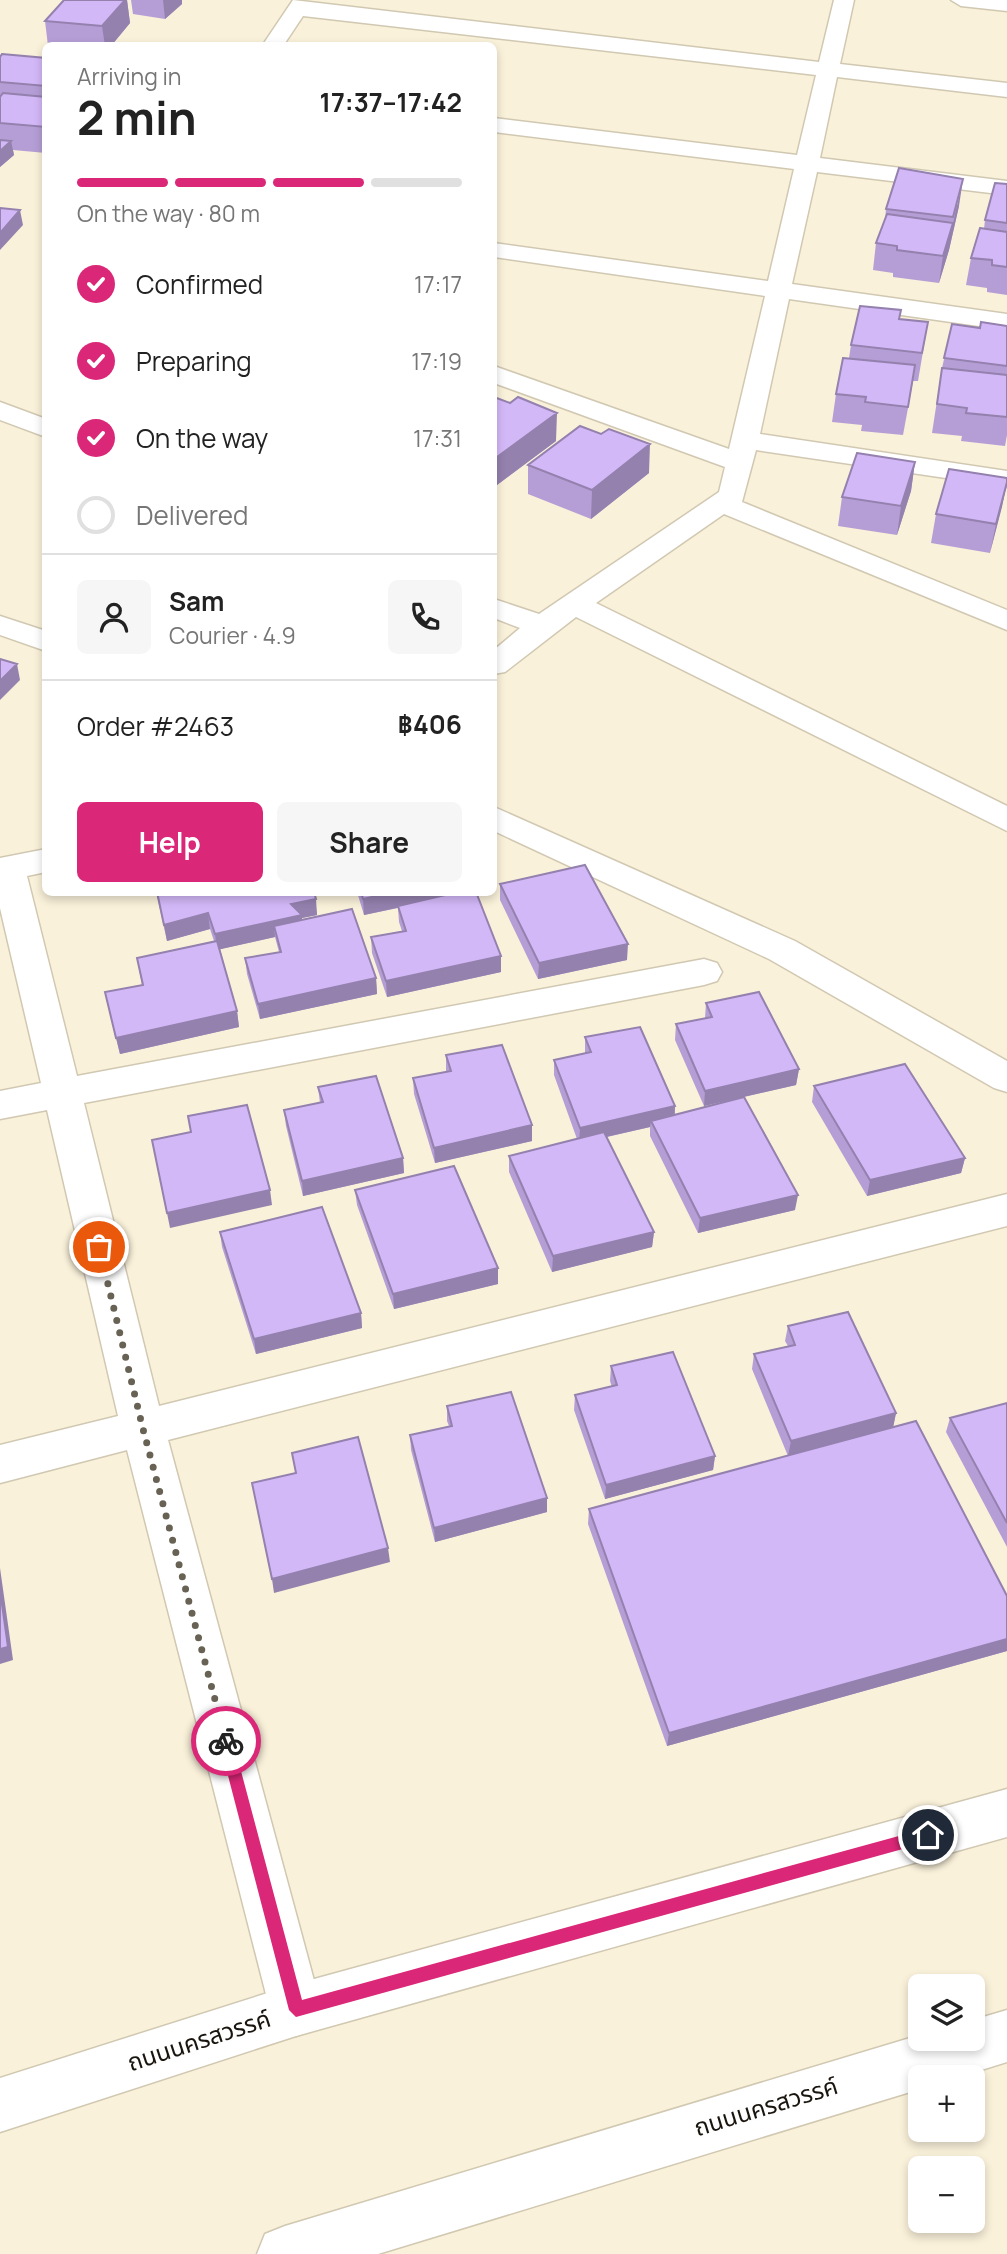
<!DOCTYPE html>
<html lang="en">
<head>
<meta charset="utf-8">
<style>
  :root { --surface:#fff; --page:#f6f6f6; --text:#222; --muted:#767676; --line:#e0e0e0; --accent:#db2777 }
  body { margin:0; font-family:Manrope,"Noto Sans Thai",sans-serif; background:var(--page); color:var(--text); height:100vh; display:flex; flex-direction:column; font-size:26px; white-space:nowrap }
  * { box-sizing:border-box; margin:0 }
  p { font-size:23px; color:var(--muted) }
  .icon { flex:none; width:38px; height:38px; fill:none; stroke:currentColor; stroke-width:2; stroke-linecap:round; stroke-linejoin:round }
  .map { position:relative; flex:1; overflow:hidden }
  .details { position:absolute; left:42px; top:42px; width:455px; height:854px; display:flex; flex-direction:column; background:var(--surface); border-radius:10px; box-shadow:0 4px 10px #0003 }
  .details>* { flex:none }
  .tools { position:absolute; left:908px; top:1974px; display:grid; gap:14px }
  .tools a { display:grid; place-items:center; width:77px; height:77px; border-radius:10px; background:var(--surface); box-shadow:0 4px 10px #0003; font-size:35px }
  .pin { position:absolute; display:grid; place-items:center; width:60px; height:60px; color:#fff; margin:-30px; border:4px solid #fff; border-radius:50%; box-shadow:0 2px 7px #0007 }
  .courier { position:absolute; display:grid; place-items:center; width:70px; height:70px; margin:-35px; border:5px solid #db2777; border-radius:50%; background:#fff; color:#222; box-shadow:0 2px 9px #0007 }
  .overview em { font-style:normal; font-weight:700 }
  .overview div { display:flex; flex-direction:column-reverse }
  .overview { display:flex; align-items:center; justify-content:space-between; height:119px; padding:0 35px }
  h1 { font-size:46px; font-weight:700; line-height:52px }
  .bar { display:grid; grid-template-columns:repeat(4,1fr); gap:10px 7px; align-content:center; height:84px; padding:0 35px }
  .bar i { height:9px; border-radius:5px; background:var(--line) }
  .bar .active { background:var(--accent) }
  .bar p { grid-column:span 4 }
  .line { display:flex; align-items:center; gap:18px; padding:0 35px; border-top:2px solid var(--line) }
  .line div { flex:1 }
  .round { display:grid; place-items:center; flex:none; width:74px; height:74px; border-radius:10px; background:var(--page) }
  ol { padding:0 35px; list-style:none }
  li { display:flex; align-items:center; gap:21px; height:77px }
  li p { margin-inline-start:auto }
  li .icon { padding:7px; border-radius:50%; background:var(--accent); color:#fff; stroke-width:4 }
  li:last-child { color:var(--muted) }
  li i { width:38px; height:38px; border:4px solid var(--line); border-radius:50% }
  .button { display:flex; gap:14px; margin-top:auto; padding:14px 35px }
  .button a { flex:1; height:80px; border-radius:10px; background:var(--accent); color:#fff; font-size:28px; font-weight:700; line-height:80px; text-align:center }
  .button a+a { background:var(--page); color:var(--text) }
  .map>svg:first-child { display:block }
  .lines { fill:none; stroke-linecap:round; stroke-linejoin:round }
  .street-casing { stroke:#d1c8b2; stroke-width:3 }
  .primary-casing { stroke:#d1c8b2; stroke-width:3 }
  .street { fill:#fff; fill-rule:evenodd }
  .primary { fill:#fff; fill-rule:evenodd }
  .wall { fill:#b59ed5 }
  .shaded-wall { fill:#9481ae }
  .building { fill:#d3b8f8; stroke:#9481ae; stroke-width:2 }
  .route { fill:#db2777 }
  .done { stroke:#686255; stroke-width:7; stroke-dasharray:0 12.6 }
  .labels { text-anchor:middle; stroke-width:5; stroke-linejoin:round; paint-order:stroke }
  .near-street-label { font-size:24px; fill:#19150e; stroke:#fefefe }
</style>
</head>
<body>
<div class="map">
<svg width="1007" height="2254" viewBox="0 0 1007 2254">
  <rect width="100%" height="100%" fill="#faf1da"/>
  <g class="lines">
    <g class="street-casing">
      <path id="street" d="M293 0 819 62 834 0H854L840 64 1007 83V97L837 77 820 158 1007 181V195L817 172 792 284 1007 314V330L789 299 760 434 1007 471V487L756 450 742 502 1007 610V630L724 514 596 603 1007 806V831L576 617 505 672 494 674V650L520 628 494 618V599L539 614 719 492 725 467 494 383V366L729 449 765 296 494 257V243L768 281 794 169 494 132V118L797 155 816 75 303 16 283 46H262Z
        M951 0H1007V11L961 6Z
        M0 402 46 419V437L0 420Z
        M0 616 46 631V651L0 635Z
        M494 807 795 941 1007 1061V1092L994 1088 769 959 494 831Z
        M46 849V872L27 876 77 1076 704 959 717 963 722 972 717 981 704 985 84 1103 159 1406 1007 1194V1226L168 1440 322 2010 315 2029 296 2036 277 2029 270 2010 127 1450 0 1483V1445L118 1416 47 1110 0 1119V1091L41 1083 0 908V858Z"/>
    </g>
    <g class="primary-casing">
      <path id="primary" d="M1007 1789V1837L296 2036 0 2132V2078L296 1984Z
        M1007 2010V2062L959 2077H920V2089L378 2254H257L265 2234 285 2226 920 2035V2039H973V2020Z"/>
    </g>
    <use href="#street" class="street"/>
    <use href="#primary" class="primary"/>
  </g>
  <path class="wall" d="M64 0H127L130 23 111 46H48L45 21Z
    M131 0H182V4L165 19 133 14Z
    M0 57 46 58V153L13 150 14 155 0 167Z
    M1007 184V295L987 292V288L966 285 971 258 984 229 985 220Z
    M959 206 949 250 939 283 893 277V273L873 270 876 243 885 221 886 209Z
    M46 280V300L42 282Z
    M901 310 899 319 928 322 918 381H913L903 435 861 431 862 425 832 422 836 394 849 358 851 345Z
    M952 324 980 328 1007 326V435L1005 446 961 441 962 436 932 433 942 368Z
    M494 397 556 441 497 485 494 484Z
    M915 462 911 491 897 535 838 526 842 497Z
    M528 465 649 473 591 519 528 494Z
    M1007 484 990 553 931 543 936 514Z
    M500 884 627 960 538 979 500 900Z
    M156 892H314L317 915 302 918V920L376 978 377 994 260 1019 247 974 245 958 279 952 275 937 220 949 237 1011 239 1027 120 1054 109 1008 142 985 137 958 214 941 210 929 167 941Z
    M357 892H452L501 956V972L387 997 372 953 371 937 402 931 399 922 398 908 364 915Z
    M706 1003 799 1069 796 1085 704 1106 675 1040 676 1024 705 1018Z
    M585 1037 675 1106V1115L795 1210 698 1233 650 1136V1127L607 1137 654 1232 652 1247 552 1272 509 1172V1156L577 1139 554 1075V1060L585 1053Z
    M446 1055 532 1125V1141L435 1163 414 1094 413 1078 446 1072Z
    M814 1086 965 1158 961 1173 867 1196 812 1102Z
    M318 1087 403 1158 404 1173 303 1196 286 1126 284 1110 320 1103Z
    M355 1190 498 1268V1284L394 1309 357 1205Z
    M220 1232 361 1313 362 1328 256 1354 222 1247Z
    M788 1326 896 1413 893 1427 1007 1596V1651L667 1746 588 1524 589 1509 788 1456 752 1369 754 1354 788 1346 785 1341Z
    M611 1366 715 1456 713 1470 605 1499 574 1410 575 1395 612 1387 610 1381Z
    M1007 1403V1547L946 1432 950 1418Z
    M447 1406 547 1498V1512L435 1542 411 1450 410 1435 449 1426 447 1421Z"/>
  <path class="shaded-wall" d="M125 0H127L130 23 111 46H105L102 26Z
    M163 0H182V4L165 19Z
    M11 141 14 155 0 167V151Z
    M963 179 959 206 949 250 939 283 943 256 952 228Z
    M20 210 23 225 0 250V233Z
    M557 413 556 441 497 485V457Z
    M650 444 649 473 591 519 592 490Z
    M915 462 911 491 897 535 901 506Z
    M1007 482 1002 507 990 553 996 524Z
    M17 664 20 680 0 700V681Z
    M394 892H452V896L364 915 363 899Z
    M316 899 317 915 302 918 303 931 274 926 275 937 217 950 215 934 291 904Z
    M208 913 210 929 167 941 164 925Z
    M628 944 627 960 538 979 539 963Z
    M501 956V972L387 997 386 981Z
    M376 978 377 994 260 1019 258 1004Z
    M237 1011 239 1027 120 1054 116 1038Z
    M799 1069 796 1085 704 1106 705 1091Z
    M675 1106 674 1121H651L650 1127 579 1143 580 1128Z
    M532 1125V1141L435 1163 434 1148Z
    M403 1158 404 1173 303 1196 302 1181Z
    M965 1158 961 1173 867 1196 870 1180Z
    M270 1190 272 1205 170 1228 167 1213Z
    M798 1195 795 1210 698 1233 700 1218Z
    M654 1232 652 1247 552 1272 553 1256Z
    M498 1268V1284L394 1309 393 1294Z
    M361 1313 362 1328 256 1354 254 1339Z
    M896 1413 893 1428 788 1456 791 1441Z
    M715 1456 713 1470 605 1499 606 1485Z
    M547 1498V1512L435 1542 434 1528Z
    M388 1548 390 1562 274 1593 272 1579Z
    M0 1568 13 1660 0 1664Z
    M1007 1639V1651L667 1746 669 1733Z"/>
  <path class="building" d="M64 0H125L102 26 45 21Z
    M2 54 46 58V86L0 82V57Z
    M3 93 46 97V127L0 123V97Z
    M0 140 11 141 0 151Z
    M899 168 963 179 953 217 886 209Z
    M995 183 1007 184V223L985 220Z
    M0 208 20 210 0 233Z
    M887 214 953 223 943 256 897 250V246L876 243Z
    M980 228 1007 232V267L992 265V260L971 258Z
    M860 306 901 310 899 319 928 322 922 353 851 345Z
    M981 322 1007 326V366L944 358 952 324 980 328Z
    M843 358 915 365 908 407 865 402 866 397 836 394Z
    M942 368 1007 375V417L966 413 967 408 937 404Z
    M494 397 510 403 518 397 557 413 497 457 494 455Z
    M580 426 601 434 609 429 650 444 592 490 528 465Z
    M857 453 915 462 901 506 842 497Z
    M949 469 1007 478V482L996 524 936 514Z
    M0 659 17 664 0 681Z
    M585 865 628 944 539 963 500 884Z
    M157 892H314L316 899 291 904 302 915 215 934 208 913 164 925Z
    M361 892H394L363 899Z
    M458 892H476L501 956 386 981 371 937 406 931 398 906Z
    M352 909 376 978 258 1004 245 958 281 952 274 926Z
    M217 941 237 1011 116 1038 105 992 143 985 137 958Z
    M759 992 799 1069 705 1091 676 1024 712 1017 706 1003Z
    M640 1027 675 1106 580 1128 554 1060 591 1052 585 1037Z
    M502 1045 532 1125 434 1148 413 1078 451 1071 446 1055Z
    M905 1064 965 1158 870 1180 814 1086Z
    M376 1076 403 1158 302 1181 284 1110 323 1102 318 1087Z
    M744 1097 798 1195 700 1218 651 1121Z
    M247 1105 270 1190 167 1213 152 1140 191 1132 188 1116Z
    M604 1132 654 1232 553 1256 509 1156Z
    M454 1166 498 1268 393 1294 355 1190Z
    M322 1207 361 1313 254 1339 220 1232Z
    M848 1312 896 1413 791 1441 754 1354 795 1345 788 1326Z
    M673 1352 715 1456 606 1485 575 1395 617 1385 611 1366Z
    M511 1392 547 1498 434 1528 410 1435 452 1426 447 1406Z
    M1007 1403V1523L950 1418Z
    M916 1421 1007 1596V1639L669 1733 589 1509Z
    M358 1437 388 1548 272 1579 252 1483 296 1473 292 1453Z
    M0 1590 8 1647 0 1649Z"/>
  <path class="route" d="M226 1734 233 1741 302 2000 928 1828 935 1835 928 1842 296 2017 289 2010 219 1741Z"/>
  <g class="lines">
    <path class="done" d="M99 1247 143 1429 226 1741"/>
  </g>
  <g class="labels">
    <g class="near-street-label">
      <text transform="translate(199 2041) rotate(-18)" y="8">ถนนนครสวรรค์</text>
      <text transform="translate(766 2107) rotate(-17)" y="8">ถนนนครสวรรค์</text>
    </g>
  </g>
</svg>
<div class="tools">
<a><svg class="icon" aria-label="layers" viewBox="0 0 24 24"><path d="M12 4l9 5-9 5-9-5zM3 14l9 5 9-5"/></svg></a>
<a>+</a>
<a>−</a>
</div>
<div class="pin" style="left:99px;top:1247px;background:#ea580c"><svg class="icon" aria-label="bag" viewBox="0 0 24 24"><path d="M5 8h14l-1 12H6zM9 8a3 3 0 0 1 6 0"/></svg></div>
<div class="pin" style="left:928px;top:1835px;background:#1f2937"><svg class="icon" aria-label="home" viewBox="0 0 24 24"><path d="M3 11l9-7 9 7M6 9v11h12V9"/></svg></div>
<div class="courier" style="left:226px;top:1741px"><svg class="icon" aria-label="bike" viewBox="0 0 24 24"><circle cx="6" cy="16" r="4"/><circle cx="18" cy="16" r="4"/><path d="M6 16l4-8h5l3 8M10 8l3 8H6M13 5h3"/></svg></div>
<section class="details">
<div class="overview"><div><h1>2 min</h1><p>Arriving in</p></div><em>17:37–17:42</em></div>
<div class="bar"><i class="active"></i><i class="active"></i><i class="active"></i><i></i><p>On the way · 80 m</p></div>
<ol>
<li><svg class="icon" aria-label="check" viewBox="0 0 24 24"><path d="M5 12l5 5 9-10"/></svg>Confirmed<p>17:17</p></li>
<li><svg class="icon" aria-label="check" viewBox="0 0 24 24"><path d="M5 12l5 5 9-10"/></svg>Preparing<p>17:19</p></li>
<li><svg class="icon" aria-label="check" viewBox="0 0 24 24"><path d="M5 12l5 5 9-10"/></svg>On the way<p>17:31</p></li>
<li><i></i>Delivered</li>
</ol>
<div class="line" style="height:126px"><a class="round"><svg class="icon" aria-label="person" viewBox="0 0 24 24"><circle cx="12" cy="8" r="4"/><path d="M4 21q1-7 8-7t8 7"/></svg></a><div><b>Sam</b><p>Courier · 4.9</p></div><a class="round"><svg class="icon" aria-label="phone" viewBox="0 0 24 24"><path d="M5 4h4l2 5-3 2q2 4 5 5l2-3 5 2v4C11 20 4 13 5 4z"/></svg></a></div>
<div class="line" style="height:91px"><div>Order #2463</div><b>฿406</b></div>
<div class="button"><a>Help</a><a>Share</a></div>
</section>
</div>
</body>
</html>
